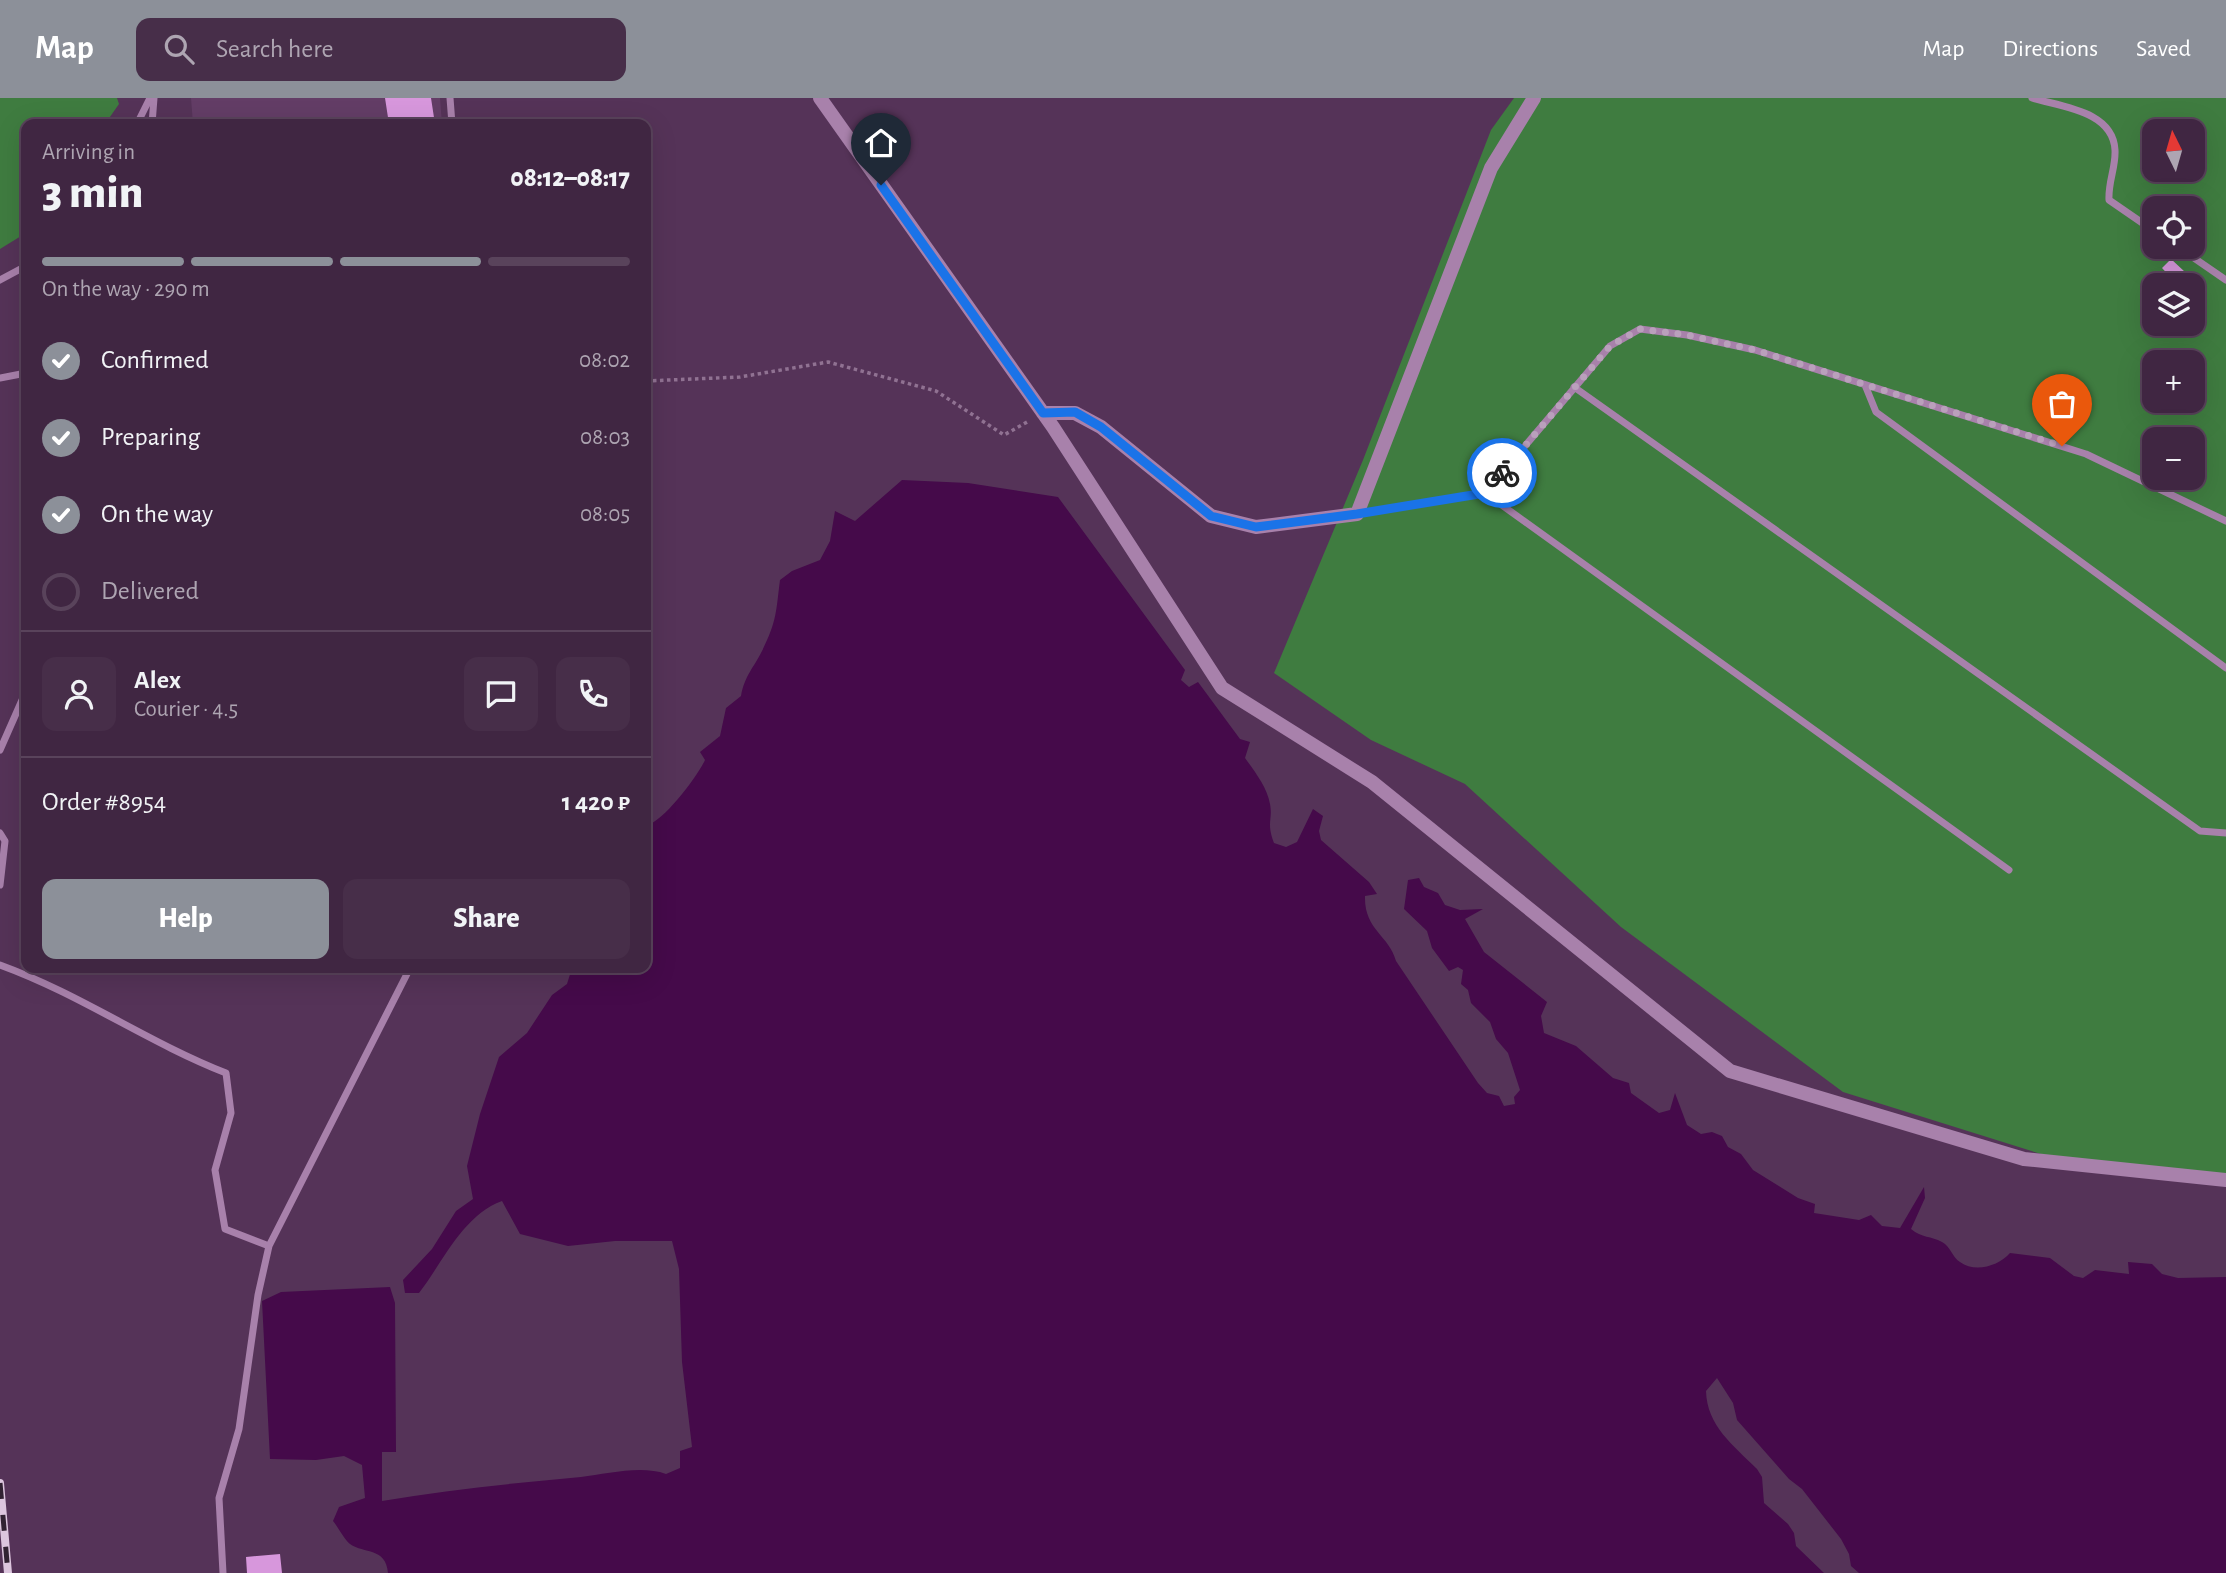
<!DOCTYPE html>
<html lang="en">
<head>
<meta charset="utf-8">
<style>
  :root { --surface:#402642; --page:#472e49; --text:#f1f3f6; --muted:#aea5b2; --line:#59435b; --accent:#8c9099 }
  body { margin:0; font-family:"Alegreya Sans",sans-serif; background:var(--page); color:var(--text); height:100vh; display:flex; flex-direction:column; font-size:26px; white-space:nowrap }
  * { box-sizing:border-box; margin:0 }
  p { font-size:23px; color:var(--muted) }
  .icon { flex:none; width:38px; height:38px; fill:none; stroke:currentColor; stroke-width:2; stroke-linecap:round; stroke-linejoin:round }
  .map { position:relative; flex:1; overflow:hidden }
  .sheet { position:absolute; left:21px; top:21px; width:630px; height:854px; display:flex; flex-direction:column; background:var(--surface); border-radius:14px; box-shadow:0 7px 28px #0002,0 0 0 2px var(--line) }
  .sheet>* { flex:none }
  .needle { width:46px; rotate:355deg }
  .buttons { position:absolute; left:2142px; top:21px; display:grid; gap:14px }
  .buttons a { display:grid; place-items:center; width:63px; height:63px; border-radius:14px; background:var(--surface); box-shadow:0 7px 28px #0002,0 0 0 2px var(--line); font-size:35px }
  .pin { position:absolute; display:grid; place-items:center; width:60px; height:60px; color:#fff; margin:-72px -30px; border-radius:50% 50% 50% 0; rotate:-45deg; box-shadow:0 0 7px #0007 }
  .pin .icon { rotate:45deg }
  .courier { position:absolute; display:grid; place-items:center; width:70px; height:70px; margin:-35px; border:5px solid #1a73e8; border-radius:50%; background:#fff; color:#222; box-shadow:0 2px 9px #0007 }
  .headline em { font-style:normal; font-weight:800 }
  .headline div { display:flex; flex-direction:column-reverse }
  .headline { display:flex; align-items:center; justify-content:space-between; height:119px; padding:0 21px }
  h1 { font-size:46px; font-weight:800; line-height:52px }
  .bar { display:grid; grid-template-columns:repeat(4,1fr); gap:10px 7px; align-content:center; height:84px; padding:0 21px }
  .bar i { height:9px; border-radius:5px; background:var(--line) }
  .bar .on { background:var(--accent) }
  .bar p { grid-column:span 4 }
  .line { display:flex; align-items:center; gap:18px; padding:0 21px; border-top:2px solid var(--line) }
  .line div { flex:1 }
  .round { display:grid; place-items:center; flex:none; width:74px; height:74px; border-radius:14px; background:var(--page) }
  ol { padding:0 21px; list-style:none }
  li { display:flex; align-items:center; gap:21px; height:77px }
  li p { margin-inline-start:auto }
  li .icon { padding:7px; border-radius:50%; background:var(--accent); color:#fff; stroke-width:4 }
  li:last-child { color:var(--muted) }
  li i { width:38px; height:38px; border:4px solid var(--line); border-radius:50% }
  .primary-button { display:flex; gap:14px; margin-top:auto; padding:14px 21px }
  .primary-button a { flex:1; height:80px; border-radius:14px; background:var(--accent); color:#fff; font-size:28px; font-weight:800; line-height:80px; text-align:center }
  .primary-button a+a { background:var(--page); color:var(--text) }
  header { display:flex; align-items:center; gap:42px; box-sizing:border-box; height:98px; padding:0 35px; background:var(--accent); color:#fff }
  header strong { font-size:33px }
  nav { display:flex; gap:38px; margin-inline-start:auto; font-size:24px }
  .search { width:490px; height:63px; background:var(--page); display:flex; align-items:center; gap:18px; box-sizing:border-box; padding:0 24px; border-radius:14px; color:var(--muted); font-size:26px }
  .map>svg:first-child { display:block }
  .built { fill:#633d66 }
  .green { fill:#3f7c40; fill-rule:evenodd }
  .water { fill:#450a4a }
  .building { fill:#d797dc }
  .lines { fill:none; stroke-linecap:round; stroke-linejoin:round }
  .path { stroke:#907292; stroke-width:3.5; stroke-dasharray:3.5 3.5; stroke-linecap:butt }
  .service { stroke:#a881ab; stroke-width:7 }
  .minor { stroke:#a881ab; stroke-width:14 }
  .rail-casing { stroke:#dcc5de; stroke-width:8 }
  .rail { stroke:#312232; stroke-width:5; stroke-dasharray:16; stroke-linecap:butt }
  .done { stroke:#baa0bc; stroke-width:7; stroke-dasharray:0 12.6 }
  .route { stroke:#1a73e8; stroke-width:9 }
</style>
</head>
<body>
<header>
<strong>Map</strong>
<div class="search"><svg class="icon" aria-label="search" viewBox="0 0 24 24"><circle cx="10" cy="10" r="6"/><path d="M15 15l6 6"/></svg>Search here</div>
<nav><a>Map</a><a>Directions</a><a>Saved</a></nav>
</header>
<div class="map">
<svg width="2226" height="1475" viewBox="0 0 2226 1475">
  <rect width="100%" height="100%" fill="#553358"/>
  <path class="built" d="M191 0H440L442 26H193Z"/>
  <path class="green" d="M0 0H117L119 6 105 26H26V135L0 151Z
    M1514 0H2226V1078L2073 1066 1843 994 1621 829 1465 686 1371 642 1274 575 1363 362 1491 32ZM2154 33H2193V72H2154ZM2154 110H2193V149H2154ZM2154 187H2193V226H2154ZM2154 264H2193V303H2154ZM2154 341H2193V380H2154Z"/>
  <path class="water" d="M902 382 968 385 1058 399 1185 572 1181 582 1189 589 1198 584 1240 641 1250 644 1245 660C1255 674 1267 689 1270 706 1273 722 1266 724 1274 745L1286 749 1297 744 1313 711 1323 718 1319 733 1321 742 1369 784 1377 796 1365 798C1364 832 1389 837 1396 863L1478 985 1487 995 1499 998 1504 1008 1515 1006 1514 999 1520 992 1508 955 1496 941 1490 924 1471 905 1468 892 1461 886 1463 872 1458 869 1449 873 1432 850 1427 833 1404 811 1408 782 1419 780 1424 789 1438 795 1445 807 1460 812 1483 811 1465 821 1484 854 1547 904 1541 918 1544 935 1576 948 1613 980 1629 985 1631 995 1659 1015 1670 1012 1675 995 1687 1027 1701 1036 1712 1034 1722 1038 1728 1049 1741 1056 1753 1072 1798 1100 1815 1106 1814 1115 1859 1122 1871 1117 1882 1128 1900 1130 1924 1089 1925 1100 1911 1131C1922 1140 1931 1138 1942 1144 1951 1149 1952 1159 1960 1164 1975 1175 1999 1168 2010 1155L2050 1160 2074 1178 2083 1180 2095 1172 2129 1176 2128 1164 2152 1166 2162 1176 2178 1180 2226 1179V1475H1859L1851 1468 1849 1456 1841 1441 1802 1391 1789 1381 1737 1322 1733 1305 1717 1280 1706 1293C1707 1328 1733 1347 1757 1371L1762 1379 1764 1405 1788 1426 1794 1435 1796 1448 1824 1475H388C386 1449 364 1456 350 1446 344 1441 338 1429 333 1423L339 1409 365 1400 362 1367 344 1358 316 1362 270 1361 262 1203 281 1194 390 1189 395 1205 396 1354H382V1403C448 1392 514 1385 581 1379 607 1376 641 1367 666 1376L680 1370V1353L692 1349 682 1264 679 1171 672 1143H615L568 1148 520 1136 502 1103C463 1117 443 1164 419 1195H405L403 1182 432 1151 456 1113 473 1101 467 1068 480 1016 499 959 527 935 552 897 567 886 572 870H646V728C664 723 697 679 705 662L700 654 720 638 726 610 741 598C745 577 753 571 762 553 777 523 776 513 780 482L792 473 820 462 830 443 835 413 855 423Z"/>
  <path class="building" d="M385 0H431L435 26H389Z
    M2171 161 2185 174 2175 184 2162 170Z
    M280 1456 282 1475H247L246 1459Z"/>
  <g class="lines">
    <path class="path" d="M646 283 740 279 828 264 936 293 1004 337 1029 323"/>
    <path class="service" d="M450 0 452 26
      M2032 0C2062 9 2113 13 2115 52 2116 69 2108 84 2109 102L2154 133
      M137 26 150 0
      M152 26 154 0
      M2178 149 2226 182
      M0 182 26 168
      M0 280 26 275
      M1865 287 1876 314 2226 570
      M1574 289 2200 733 2226 735
      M1485 395 2009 772
      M1358 416 1485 395 1610 248 1640 231 1687 237 1755 252 2086 356 2226 423
      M0 652 26 593
      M0 735 5 743 0 787
      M0 867C80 896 147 944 226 975L231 1015 215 1072 225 1131 269 1148
      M223 1475 219 1400 239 1331 258 1197 269 1148 410 870"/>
    <path class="minor" d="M820 0 1053 329 1222 590 1372 684 1730 973 2024 1061 2226 1082
      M1043 315H1075L1101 329 1211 418 1256 429 1357 416 1491 70 1534 0"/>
    <g class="rail-casing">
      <path id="rail" d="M0 1385 8 1475"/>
    </g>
    <use href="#rail" class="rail"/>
  </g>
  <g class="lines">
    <path class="done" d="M1502 375 1610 248 1640 231 1687 237 1755 252 2062 348"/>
    <path class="route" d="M881 87 1043 315 1075 314 1101 329 1211 418 1256 429 1357 416 1485 395 1502 375"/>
  </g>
</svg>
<div class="buttons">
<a><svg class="needle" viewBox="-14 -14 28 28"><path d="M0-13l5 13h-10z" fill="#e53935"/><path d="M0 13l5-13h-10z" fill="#aea5b2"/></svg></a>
<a><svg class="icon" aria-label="locate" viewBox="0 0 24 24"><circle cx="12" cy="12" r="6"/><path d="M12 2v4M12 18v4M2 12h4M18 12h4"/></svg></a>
<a><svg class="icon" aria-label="layers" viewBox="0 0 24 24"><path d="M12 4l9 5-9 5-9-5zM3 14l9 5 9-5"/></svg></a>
<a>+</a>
<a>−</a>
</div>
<div class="pin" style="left:2062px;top:348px;background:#ea580c"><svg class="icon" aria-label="bag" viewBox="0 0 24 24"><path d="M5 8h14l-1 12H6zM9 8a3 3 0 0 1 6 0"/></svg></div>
<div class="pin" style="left:881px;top:87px;background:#1f2937"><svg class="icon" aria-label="home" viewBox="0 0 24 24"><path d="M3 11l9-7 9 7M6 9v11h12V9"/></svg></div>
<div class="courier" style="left:1502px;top:375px"><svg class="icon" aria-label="bike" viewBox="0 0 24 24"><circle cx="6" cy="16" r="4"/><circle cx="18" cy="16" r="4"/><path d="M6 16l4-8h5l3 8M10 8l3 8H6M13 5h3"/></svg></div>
<section class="sheet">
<div class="headline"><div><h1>3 min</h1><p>Arriving in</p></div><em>08:12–08:17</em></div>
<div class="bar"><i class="on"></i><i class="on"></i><i class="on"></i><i></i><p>On the way · 290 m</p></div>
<ol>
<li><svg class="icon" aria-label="check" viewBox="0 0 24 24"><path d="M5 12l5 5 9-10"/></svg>Confirmed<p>08:02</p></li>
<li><svg class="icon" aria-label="check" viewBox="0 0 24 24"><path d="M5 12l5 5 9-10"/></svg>Preparing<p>08:03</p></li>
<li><svg class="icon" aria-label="check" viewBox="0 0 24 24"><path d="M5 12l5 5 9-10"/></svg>On the way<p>08:05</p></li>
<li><i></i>Delivered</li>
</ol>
<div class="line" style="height:126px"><a class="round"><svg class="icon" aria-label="person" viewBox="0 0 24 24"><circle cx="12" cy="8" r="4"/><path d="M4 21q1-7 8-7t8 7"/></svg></a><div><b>Alex</b><p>Courier · 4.5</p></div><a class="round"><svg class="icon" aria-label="chat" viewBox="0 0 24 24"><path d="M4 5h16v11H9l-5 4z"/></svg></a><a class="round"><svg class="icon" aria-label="phone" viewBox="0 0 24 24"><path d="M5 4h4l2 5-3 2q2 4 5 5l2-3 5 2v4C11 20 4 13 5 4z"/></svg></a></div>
<div class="line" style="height:91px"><div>Order #8954</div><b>1 420 ₽</b></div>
<div class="primary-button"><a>Help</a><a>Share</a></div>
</section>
</div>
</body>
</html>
